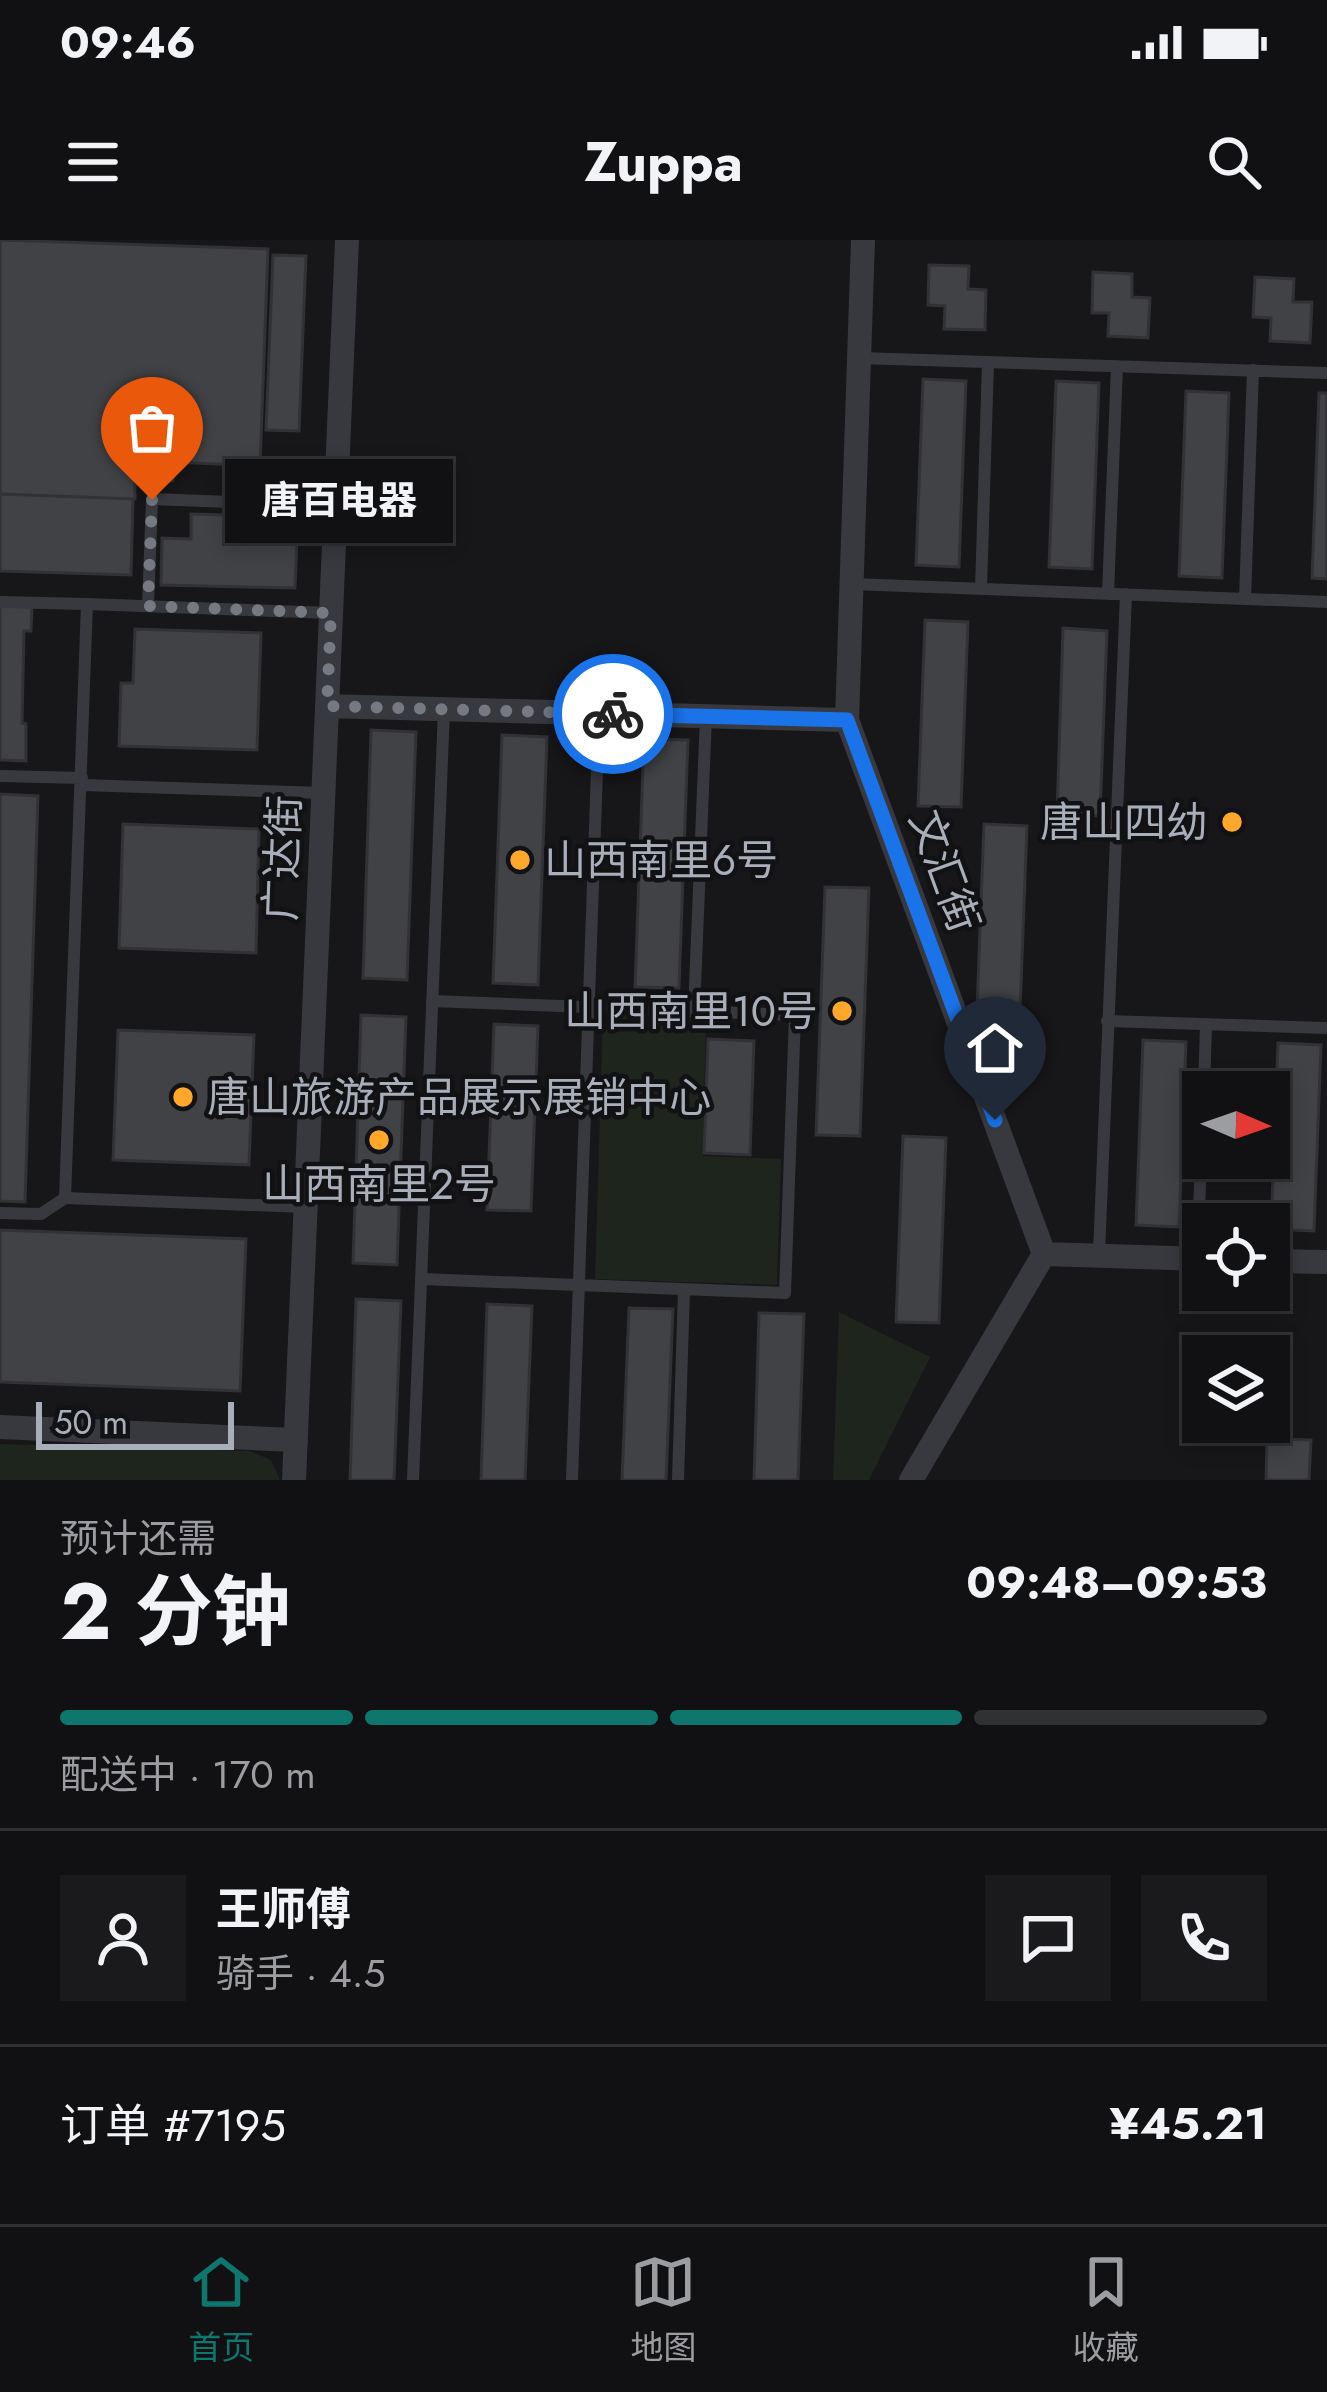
<!DOCTYPE html>
<html lang="zh">
<head>
<meta charset="utf-8">
<style>
  :root { --surface:#111113; --page:#1a1a1c; --text:#f1f3f6; --muted:#9c9da0; --line:#303133; --accent:#0f766e }
  body { margin:0; font-family:Jost,"Noto Sans SC",sans-serif; background:var(--page); color:var(--text); height:100vh; display:flex; flex-direction:column; font-size:45px; white-space:nowrap }
  * { box-sizing:border-box; margin:0 }
  p { font-size:39px; color:var(--muted) }
  .icon { flex:none; width:66px; height:66px; fill:none; stroke:currentColor; stroke-width:2; stroke-linecap:round; stroke-linejoin:round }
  .map { position:relative; height:1240px; overflow:hidden }
  .panel { display:flex; flex-direction:column; background:var(--surface); flex:1 }
  .panel>* { flex:none }
  .needle { width:78px; rotate:92deg }
  .buttons { position:absolute; left:1182px; top:831px; display:grid; gap:24px }
  .buttons a { display:grid; place-items:center; width:108px; height:108px; border-radius:0px; background:var(--surface); box-shadow:0 6px 18px #0003,0 0 0 3px var(--line); font-size:60px }
  .scale { position:absolute; left:36px; bottom:30px; width:198px; box-sizing:border-box; padding-left:12px; border:6px solid #a8afba; border-top:0; font-size:33px; line-height:42px; white-space:nowrap; color:#a8afba; -webkit-text-stroke:9px #121214; paint-order:stroke }
  .pin { position:absolute; display:grid; place-items:center; width:102px; height:102px; color:#fff; margin:-123px -51px; border-radius:50% 50% 50% 0; rotate:-45deg; box-shadow:0 0 12px #0007 }
  .pin .icon { rotate:45deg }
  .courier { position:absolute; display:grid; place-items:center; width:120px; height:120px; margin:-60px; border:9px solid #1a73e8; border-radius:50%; background:#fff; color:#222; box-shadow:0 3px 15px #0007 }
  .bubble { position:absolute; height:84px; border-radius:0px; background:var(--surface); box-shadow:0 6px 18px #0003,0 0 0 3px var(--line); font-size:39px; font-weight:700; line-height:84px; text-align:center }
  .summary em { font-style:normal; font-weight:700 }
  .summary div { display:flex; flex-direction:column-reverse }
  .summary { display:flex; align-items:center; justify-content:space-between; height:204px; padding:0 60px }
  h1 { font-size:78px; font-weight:700; line-height:90px }
  .bar { display:grid; grid-template-columns:repeat(4,1fr); gap:18px 12px; align-content:center; height:144px; padding:0 60px }
  .bar i { height:15px; border-radius:9px; background:var(--line) }
  .bar .active { background:var(--accent) }
  .bar p { grid-column:span 4 }
  .line { display:flex; align-items:center; gap:30px; padding:0 60px; border-top:3px solid var(--line) }
  .line div { flex:1 }
  .round { display:grid; place-items:center; flex:none; width:126px; height:126px; border-radius:0px; background:var(--page) }
  .status { display:flex; justify-content:space-between; align-items:center; height:84px; padding:0 60px; background:var(--surface); direction:ltr }
  .status svg { height:33px; fill:currentColor }
  header { display:flex; justify-content:space-between; align-items:center; height:156px; padding:0 60px; background:var(--surface); font-size:54px; font-weight:700 }
  .menu { display:flex; justify-content:space-around; align-items:center; height:168px; border-top:3px solid var(--line); background:var(--surface); font-size:33px; color:var(--muted) }
  .menu a { display:grid; justify-items:center; gap:6px }
  .menu .active { color:var(--accent) }
  .map>svg:first-child { display:block }
  .green { fill:#1d251d }
  .building { fill:#414246; stroke:#313136; stroke-width:3 }
  .lines { fill:none; stroke-linecap:round; stroke-linejoin:round }
  .lane { stroke:#38393f; stroke-width:12 }
  .street { stroke:#38393f; stroke-width:24 }
  .done { stroke:#757a82; stroke-width:12; stroke-dasharray:0 21.6 }
  .route { stroke:#1a73e8; stroke-width:15 }
  .poi-dot { fill:#fea72a; stroke:#121214; stroke-width:4.5 }
  .labels { text-anchor:middle; stroke-width:9; stroke-linejoin:round; paint-order:stroke }
  .poi-label { font-size:42px; fill:#a8afba; stroke:#121214; text-anchor:end }
  .street-label { font-size:42px; fill:#a8afba; stroke:#121214 }
</style>
</head>
<body>
<div class="status"><b>09:46</b><svg viewBox="0 0 49 12"><path d="M0 12V9h3v3zM5 12V6h3v6zM10 12V3h3v9zM15 12V0h3v12zM26 1h20v11H26zM47 4h2v5h-2z"/></svg></div>
<header><svg class="icon" aria-label="menu" viewBox="0 0 24 24"><path d="M4 6h16M4 12h16M4 18h16"/></svg>Zuppa<svg class="icon" aria-label="search" viewBox="0 0 24 24"><circle cx="10" cy="10" r="6"/><path d="M15 15l6 6"/></svg></header>
<div class="map">
<svg width="1327" height="1240" viewBox="0 0 1327 1240">
  <rect width="100%" height="100%" fill="#171719"/>
  <path class="green" d="M603 774 706 777 703 916 781 919 777 1045 595 1039Z
    M839 1072 930 1117 869 1240H833Z
    M0 1204 250 1211 271 1220 280 1240H0Z"/>
  <path class="building" d="M0 0 268 9 260 226 173 222V241L135 240V259L0 254Z
    M273 15 306 16 299 191 266 190Z
    M929 25 969 26 968 49 986 50 985 90 944 89 945 66 928 65Z
    M1093 32 1132 34V57L1150 58 1148 98 1108 96 1109 73H1092Z
    M1255 37 1294 39 1293 62H1312L1310 103 1270 101 1271 78 1253 77Z
    M923 139 966 141 959 327 916 325Z
    M1056 141 1099 143 1092 329 1049 327Z
    M1186 151 1229 153 1222 338 1179 336Z
    M1319 153H1327V339L1312 338Z
    M0 254 133 259 131 335 0 331Z
    M191 274 298 277 295 348 161 345 162 298 191 299Z
    M0 366 32 367 31 391H24L22 483 26 484V521L0 520Z
    M925 380 968 382 961 567 918 566Z
    M1063 388 1107 391 1100 576 1057 574Z
    M135 389 261 393 257 510 119 506 121 443H133Z
    M371 490 416 492 407 740 363 738Z
    M502 495 547 497 538 745 493 743Z
    M644 499 688 500 679 748 635 747Z
    M0 554 38 556 25 962 0 961Z
    M123 584 259 589 256 713 119 708Z
    M984 584 1027 586 1020 771 977 770Z
    M825 647 869 648 860 896 816 895Z
    M361 775 406 777 397 1025 353 1023Z
    M494 784 538 786 531 971 487 970Z
    M118 790 254 795 249 925 113 920Z
    M708 799 754 801 750 915 704 913Z
    M1143 800 1186 802 1179 987 1136 985Z
    M1278 803 1321 805 1314 991 1271 989Z
    M903 896 946 898 939 1083 896 1082Z
    M0 990 246 999 240 1151 0 1142Z
    M356 1059 401 1061 394 1240H350Z
    M487 1064 532 1066 525 1240H481Z
    M629 1068 673 1069 666 1240H622Z
    M759 1073 804 1074 798 1240H754Z
    M1267 1199 1311 1200 1309 1240H1266Z"/>
  <g class="lines">
    <path class="lane" d="M859 118 1327 133
      M852 344 1327 362
      M981 349 988 122
      M1108 354 1117 126
      M1245 359 1253 130
      M0 362 87 364
      M148 366 152 259 336 266
      M0 536 82 538
      M82 545 322 553
      M694 771 706 476
      M1107 781 1327 788
      M1204 852 1206 784
      M305 967 65 958 87 364 331 373
      M0 973 41 974 65 958
      M1099 1014 1126 354
      M1197 1019 1203 872
      M421 1039 785 1053 795 775 432 761
      M413 1240 444 470
      M572 1240 599 474
      M678 1240 684 1049"/>
    <path class="street" d="M863 0 847 480 1044 1014 911 1240
      M327 466 847 480
      M1044 1014 1203 1019
      M1269 1021 1327 1022
      M0 1187 296 1200
      M294 1240 347 0"/>
  </g>
  <g class="lines">
    <path class="done" d="M152 260 148 366 331 373 327 466 613 474"/>
    <path class="route" d="M613 474 847 480 995 880"/>
  </g>
  <g class="poi-dot">
    <circle cx="1232" cy="582" r="12"/>
    <circle cx="520" cy="620" r="12"/>
    <circle cx="842" cy="771" r="12"/>
    <circle cx="183" cy="857" r="12"/>
    <circle cx="379" cy="900" r="12"/>
  </g>
  <g class="labels">
    <g class="poi-label">
      <text x="1208" y="597">唐山四幼</text>
      <text x="544" y="635" text-anchor="start">山西南里6号</text>
      <text x="818" y="786">山西南里10号</text>
      <text x="207" y="872" text-anchor="start">唐山旅游产品展示展销中心</text>
      <text x="379" y="959" text-anchor="middle">山西南里2号</text>
    </g>
    <g class="street-label">
      <text transform="translate(282 618) rotate(-88)" y="15">广达街</text>
      <text transform="translate(945 631) rotate(70)" y="15">文汇街</text>
    </g>
  </g>
</svg>
<div class="buttons">
<a><svg class="needle" viewBox="-14 -14 28 28"><path d="M0-13l5 13h-10z" fill="#e53935"/><path d="M0 13l5-13h-10z" fill="#9c9da0"/></svg></a>
<a><svg class="icon" aria-label="locate" viewBox="0 0 24 24"><circle cx="12" cy="12" r="6"/><path d="M12 2v4M12 18v4M2 12h4M18 12h4"/></svg></a>
<a><svg class="icon" aria-label="layers" viewBox="0 0 24 24"><path d="M12 4l9 5-9 5-9-5zM3 14l9 5 9-5"/></svg></a>
</div>
<div class="scale">50 m</div>
<div class="pin" style="left:152px;top:260px;background:#ea580c"><svg class="icon" aria-label="bag" viewBox="0 0 24 24"><path d="M5 8h14l-1 12H6zM9 8a3 3 0 0 1 6 0"/></svg></div>
<div class="pin" style="left:995px;top:880px;background:#1f2937"><svg class="icon" aria-label="home" viewBox="0 0 24 24"><path d="M3 11l9-7 9 7M6 9v11h12V9"/></svg></div>
<div class="courier" style="left:613px;top:474px"><svg class="icon" aria-label="bike" viewBox="0 0 24 24"><circle cx="6" cy="16" r="4"/><circle cx="18" cy="16" r="4"/><path d="M6 16l4-8h5l3 8M10 8l3 8H6M13 5h3"/></svg></div>
<div class="bubble" style="left:225px;top:219px;width:228px">唐百电器</div>
</div>
<section class="panel">
<div class="summary"><div><h1>2 分钟</h1><p>预计还需</p></div><em>09:48–09:53</em></div>
<div class="bar"><i class="active"></i><i class="active"></i><i class="active"></i><i></i><p>配送中 · 170 m</p></div>
<div class="line" style="height:216px"><a class="round"><svg class="icon" aria-label="person" viewBox="0 0 24 24"><circle cx="12" cy="8" r="4"/><path d="M4 21q1-7 8-7t8 7"/></svg></a><div><b>王师傅</b><p>骑手 · 4.5</p></div><a class="round"><svg class="icon" aria-label="chat" viewBox="0 0 24 24"><path d="M4 5h16v11H9l-5 4z"/></svg></a><a class="round"><svg class="icon" aria-label="phone" viewBox="0 0 24 24"><path d="M5 4h4l2 5-3 2q2 4 5 5l2-3 5 2v4C11 20 4 13 5 4z"/></svg></a></div>
<div class="line" style="height:156px"><div>订单 #7195</div><b>¥45.21</b></div>
</section>
<nav class="menu">
<a class="active"><svg class="icon" aria-label="home" viewBox="0 0 24 24"><path d="M3 11l9-7 9 7M6 9v11h12V9"/></svg>首页</a>
<a><svg class="icon" aria-label="map" viewBox="0 0 24 24"><path d="M3 6l6-2 6 2 6-2v14l-6 2-6-2-6 2zM9 4v14M15 6v14"/></svg>地图</a>
<a><svg class="icon" aria-label="saved" viewBox="0 0 24 24"><path d="M7 4h10v16l-5-4-5 4z"/></svg>收藏</a>
</nav>
</body>
</html>
